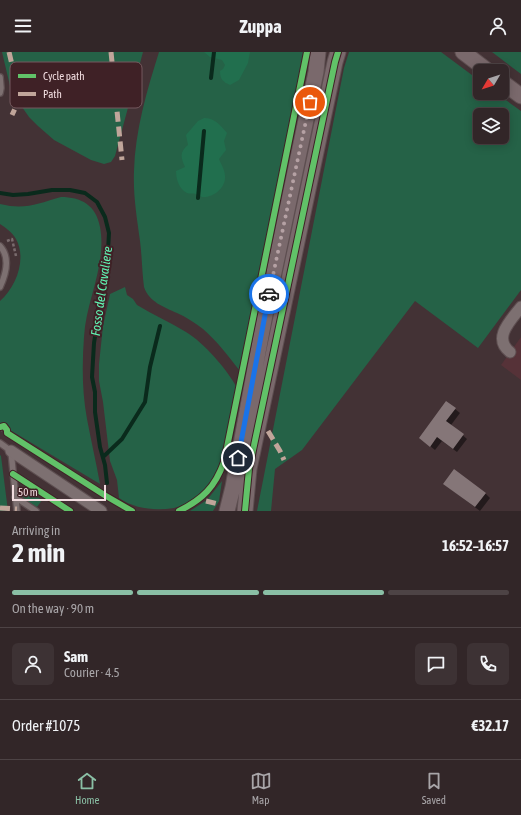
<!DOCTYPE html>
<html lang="en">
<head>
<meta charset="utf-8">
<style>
  :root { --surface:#322628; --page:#3d3234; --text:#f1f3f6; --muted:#a8a5a8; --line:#4d4345; --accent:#8abfa5 }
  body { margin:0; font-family:"Asap Condensed",sans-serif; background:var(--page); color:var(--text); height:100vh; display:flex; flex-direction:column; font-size:15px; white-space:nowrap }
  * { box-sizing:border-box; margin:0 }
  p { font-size:13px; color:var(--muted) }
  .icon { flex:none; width:22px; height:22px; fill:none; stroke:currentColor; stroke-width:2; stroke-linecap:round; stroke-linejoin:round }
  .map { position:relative; height:459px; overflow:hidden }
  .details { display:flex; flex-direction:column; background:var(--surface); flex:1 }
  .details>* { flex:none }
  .needle { width:26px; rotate:231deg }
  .fabs { position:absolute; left:473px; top:12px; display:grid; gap:8px }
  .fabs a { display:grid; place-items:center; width:36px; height:36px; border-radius:6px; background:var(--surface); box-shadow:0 2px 10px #0003,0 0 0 1px var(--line); font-size:20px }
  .scale { position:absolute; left:12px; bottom:10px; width:94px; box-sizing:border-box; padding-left:4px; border:2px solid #f2dde0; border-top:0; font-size:11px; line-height:14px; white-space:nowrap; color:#f2dde0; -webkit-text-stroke:3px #3f2126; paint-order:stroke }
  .pin { position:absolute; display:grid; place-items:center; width:34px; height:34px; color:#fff; margin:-17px; border:2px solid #fff; border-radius:50%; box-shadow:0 1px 4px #0007 }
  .courier { position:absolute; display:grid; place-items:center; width:40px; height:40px; margin:-20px; border:3px solid #1a73e8; border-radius:50%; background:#fff; color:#222; box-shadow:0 1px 5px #0007 }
  .overview em { font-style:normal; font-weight:700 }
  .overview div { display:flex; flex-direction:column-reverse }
  .overview { display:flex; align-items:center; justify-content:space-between; height:68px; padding:0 12px }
  h1 { font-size:26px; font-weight:700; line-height:30px }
  .bar { display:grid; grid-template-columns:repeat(4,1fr); gap:6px 4px; align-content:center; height:48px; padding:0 12px }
  .bar i { height:5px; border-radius:3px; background:var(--line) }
  .bar .current { background:var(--accent) }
  .bar p { grid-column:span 4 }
  .line { display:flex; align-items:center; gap:10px; padding:0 12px; border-top:1px solid var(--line) }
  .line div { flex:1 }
  .round { display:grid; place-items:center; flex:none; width:42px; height:42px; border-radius:6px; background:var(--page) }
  header { display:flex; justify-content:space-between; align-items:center; height:52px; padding:0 12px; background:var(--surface); font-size:18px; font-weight:700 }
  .menu { display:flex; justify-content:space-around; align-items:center; height:56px; border-top:1px solid var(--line); background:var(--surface); font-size:11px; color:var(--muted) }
  .menu a { display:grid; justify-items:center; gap:2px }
  .menu .current { color:var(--accent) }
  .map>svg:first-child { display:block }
  .built { fill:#563238 }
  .green { fill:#256247; fill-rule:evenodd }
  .forest { fill:#216f4e }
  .shadow { fill:#0007 }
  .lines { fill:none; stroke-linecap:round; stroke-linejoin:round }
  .stream { stroke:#0a2a1c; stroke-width:4 }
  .building { fill:#857678 }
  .lane-casing { stroke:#5d4e50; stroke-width:8 }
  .street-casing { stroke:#5d4e50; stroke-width:13 }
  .secondary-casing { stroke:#5d4e50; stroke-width:17 }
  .path { stroke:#796b6d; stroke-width:2.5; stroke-dasharray:3 2; stroke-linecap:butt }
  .lane { stroke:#7d7071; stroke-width:5.5 }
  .street { stroke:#7d7071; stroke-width:11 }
  .secondary { stroke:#7a696c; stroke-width:15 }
  .quiet { stroke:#c0a59a; stroke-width:5; stroke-dasharray:10 5; stroke-linecap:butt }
  .cycleway-casing { stroke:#3f2126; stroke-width:8 }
  .cycleway { stroke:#61c268; stroke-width:6 }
  .done { stroke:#b5a1a4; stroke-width:4; stroke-dasharray:0 7.2 }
  .route { stroke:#1a73e8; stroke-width:5 }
  .labels { text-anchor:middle; stroke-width:4; stroke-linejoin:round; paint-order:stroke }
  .water-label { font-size:13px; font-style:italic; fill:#61f6b4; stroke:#3f2126 }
  .key { fill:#3f2126; stroke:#75595e; stroke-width:1 }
  .key-label { font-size:11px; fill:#f2dde0 }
</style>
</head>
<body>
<header><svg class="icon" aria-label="menu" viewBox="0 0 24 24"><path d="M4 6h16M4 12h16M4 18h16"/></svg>Zuppa<svg class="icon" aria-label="person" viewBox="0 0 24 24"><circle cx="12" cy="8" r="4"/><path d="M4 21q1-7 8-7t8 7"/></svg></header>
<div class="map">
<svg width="521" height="459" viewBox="0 0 521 459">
  <rect width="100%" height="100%" fill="#433235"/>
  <path class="built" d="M521 285V328L501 313Z"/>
  <path class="green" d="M2 0H143L115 104 111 110 104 112 91 108 54 88 38 74 29 65 15 45 10 34Z
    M159 0H305L240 319C229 305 217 289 203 277 195 271 186 265 177 261 164 255 149 250 144 235 142 220 142 204 140 189 137 166 133 144 134 119 135 79 147 38 159 0Z
    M349 0H441L480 29V41H496L521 59V238L478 296 415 249 302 398 275 417 271 459H257L344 16ZM480 63H502V85H480Z
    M492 0H521V22Z
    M61 145C81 145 96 153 100 175 107 213 86 248 84 285 82 312 82 340 87 367 91 388 96 410 100 432L0 372V249C16 235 27 207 16 187 12 180 6 176 0 172V152C25 158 37 152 61 145Z
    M125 235 127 243 133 247 137 253C153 263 170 270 186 280 204 291 227 317 237 336 232 361 225 417 208 436 199 446 187 452 174 456 155 459 135 457 119 446L117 428 110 409 103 350 99 329V312L103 274 110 242Z
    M0 403 1 404 8 459H0Z
    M222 429 219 449 213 459H190L207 448Z
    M19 434 42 448 37 455C29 450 18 445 19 434Z"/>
  <path class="forest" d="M204 0H250L248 11 239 28 230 33C223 30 220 27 220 19L223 17 225 13 222 8 210 5Z
    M204 66C215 66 220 73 227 81L224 89 226 98 219 107C221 112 225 118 225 124 226 136 213 146 202 145 200 144 198 143 196 142 193 141 189 142 187 141 179 137 176 127 176 119L185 115C181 106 179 100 188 93L186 83 198 69Z"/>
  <path class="shadow" d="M455 357 460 361 451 373 467 387 457 400 442 389 435 398 420 386Z
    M444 432 485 441 490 446 480 459Z"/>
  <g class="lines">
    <path class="stream" d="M211 26 214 0
      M0 141 13 143 28 142 52 138H70L85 141 97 150 105 165 109 181 107 217 99 250 97 272 94 291 92 325 95 340V360L100 395 105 413 107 431
      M198 146 204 79
      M103 405 122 387 145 350 150 315 160 274"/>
  </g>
  <path class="building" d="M446 349 456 356 446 369 464 382 453 397 437 385 430 395 419 386Z
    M454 417 486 441 475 455 443 432Z"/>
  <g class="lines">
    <g class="lane-casing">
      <path id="lane" d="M0 25 1 36 0 41
        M0 194C11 206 6 222 0 235
        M0 391 11 399
        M11 399 17 459
        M15 445 36 459"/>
    </g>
    <g class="street-casing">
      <path id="street" d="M510 300C492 286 511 268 521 255
        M11 399 101 459"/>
    </g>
    <g class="secondary-casing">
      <path id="secondary" d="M463 0 488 19
        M502 30 521 44
        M227 459 233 435 264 268 316 20 318 0
        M245 459 249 417 335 10 338 0"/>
    </g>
    <path class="path" d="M7 189 12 187 16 204
      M0 377 7 381"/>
    <use href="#lane" class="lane"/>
    <use href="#street" class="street"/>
    <use href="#secondary" class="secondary"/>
    <path class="quiet" d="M9 0 20 46 12 63
      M111 0 122 108
      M268 379 280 399 284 408
      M206 449 218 452
      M0 456 17 457"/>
    <g class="cycleway-casing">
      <path id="cycleway" d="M0 375 4 374 7 378V381L106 444 132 459
        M13 422 70 459
        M179 459C203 447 215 435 224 410L307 0
        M245 459 249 417 335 10 338 0"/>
    </g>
    <use href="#cycleway" class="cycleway"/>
  </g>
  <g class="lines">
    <path class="done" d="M269 242 310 50"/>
    <path class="route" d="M238 406 269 242"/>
  </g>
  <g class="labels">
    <g class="water-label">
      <text transform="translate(101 239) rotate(-82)" y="5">Fosso del Cavaliere</text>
    </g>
  </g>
  <rect x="10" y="10" width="132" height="46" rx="6" class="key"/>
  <rect x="18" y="22" width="18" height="4" fill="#61c268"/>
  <rect x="18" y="40" width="18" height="4" fill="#c0a59a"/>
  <g class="key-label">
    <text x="43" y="28">Cycle path</text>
    <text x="43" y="46">Path</text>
  </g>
</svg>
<div class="fabs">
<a><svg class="needle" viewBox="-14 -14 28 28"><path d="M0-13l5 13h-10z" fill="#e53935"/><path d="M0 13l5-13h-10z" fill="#a8a5a8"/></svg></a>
<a><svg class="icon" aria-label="layers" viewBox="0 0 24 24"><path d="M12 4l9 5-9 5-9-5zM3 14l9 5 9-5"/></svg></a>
</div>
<div class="scale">50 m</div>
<div class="pin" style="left:310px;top:50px;background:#ea580c"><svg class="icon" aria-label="bag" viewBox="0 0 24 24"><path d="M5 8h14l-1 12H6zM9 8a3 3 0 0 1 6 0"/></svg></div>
<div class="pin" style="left:238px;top:406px;background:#1f2937"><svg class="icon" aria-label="home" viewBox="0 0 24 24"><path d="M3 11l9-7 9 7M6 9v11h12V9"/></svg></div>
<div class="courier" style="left:269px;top:242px"><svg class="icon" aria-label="car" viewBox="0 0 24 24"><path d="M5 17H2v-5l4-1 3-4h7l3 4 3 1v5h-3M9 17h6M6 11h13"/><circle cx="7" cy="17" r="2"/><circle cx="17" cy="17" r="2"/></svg></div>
</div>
<section class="details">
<div class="overview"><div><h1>2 min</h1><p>Arriving in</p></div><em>16:52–16:57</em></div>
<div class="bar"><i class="current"></i><i class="current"></i><i class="current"></i><i></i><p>On the way · 90 m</p></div>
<div class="line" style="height:72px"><a class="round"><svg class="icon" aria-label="person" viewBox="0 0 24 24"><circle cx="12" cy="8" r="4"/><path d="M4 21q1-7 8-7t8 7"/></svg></a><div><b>Sam</b><p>Courier · 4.5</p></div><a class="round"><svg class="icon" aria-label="chat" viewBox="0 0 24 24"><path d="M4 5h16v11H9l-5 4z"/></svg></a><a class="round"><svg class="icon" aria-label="phone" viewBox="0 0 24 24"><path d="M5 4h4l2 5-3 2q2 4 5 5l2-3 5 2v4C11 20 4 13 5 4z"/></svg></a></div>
<div class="line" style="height:52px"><div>Order #1075</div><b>€32.17</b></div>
</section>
<nav class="menu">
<a class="current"><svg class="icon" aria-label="home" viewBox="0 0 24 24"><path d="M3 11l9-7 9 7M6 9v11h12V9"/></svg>Home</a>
<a><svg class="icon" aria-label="map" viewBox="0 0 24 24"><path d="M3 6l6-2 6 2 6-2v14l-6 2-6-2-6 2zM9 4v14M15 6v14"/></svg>Map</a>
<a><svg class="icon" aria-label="saved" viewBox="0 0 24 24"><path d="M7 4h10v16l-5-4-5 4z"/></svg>Saved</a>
</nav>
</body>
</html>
